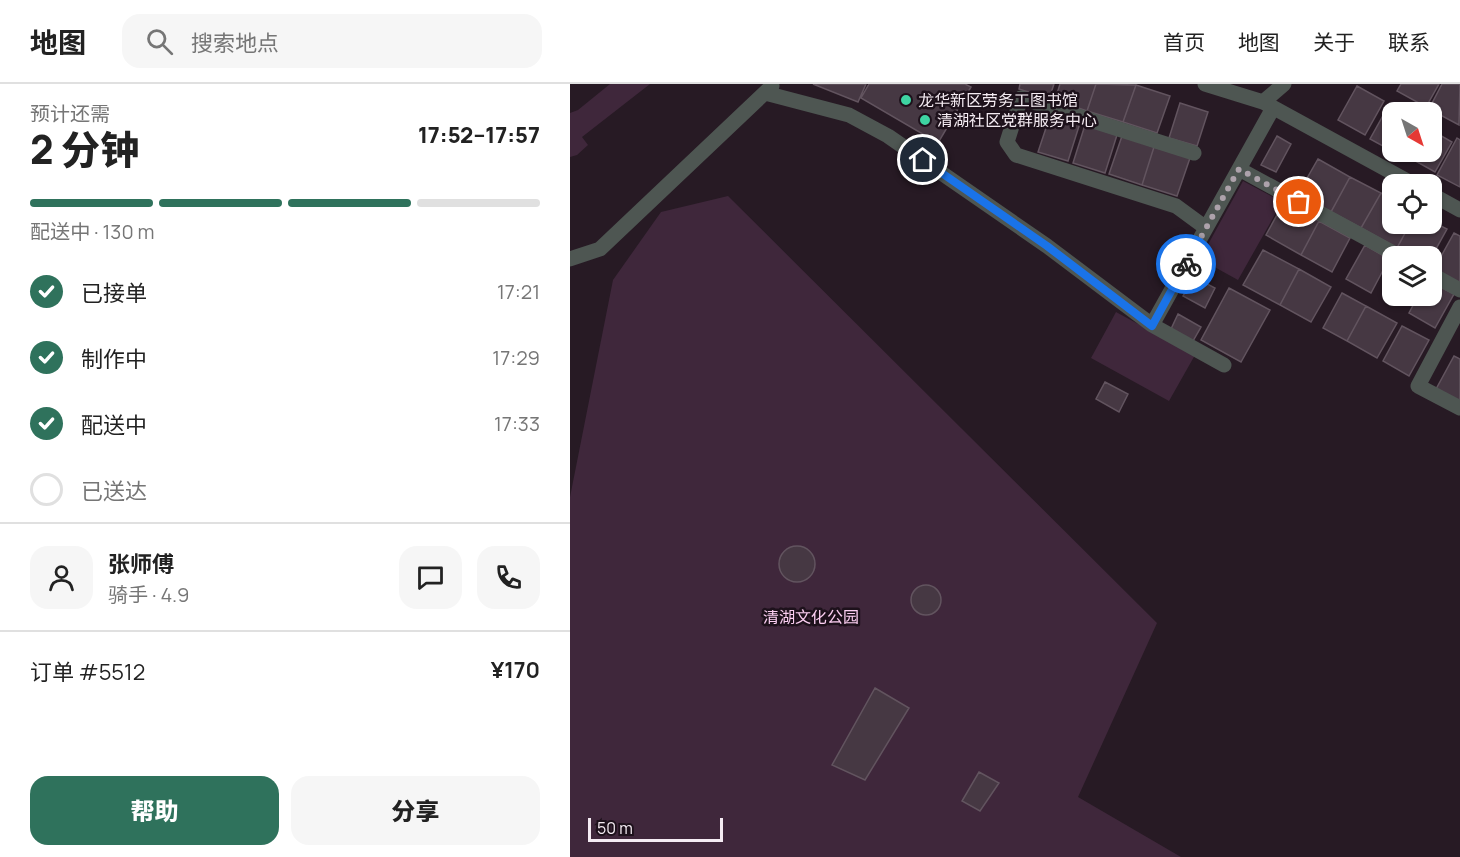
<!DOCTYPE html>
<html lang="zh">
<head>
<meta charset="utf-8">
<style>
  :root { --surface:#fff; --page:#f6f6f6; --text:#222; --muted:#767676; --line:#e0e0e0; --accent:#2f725c }
  body { margin:0; font-family:Manrope,"Noto Sans SC",sans-serif; background:var(--page); color:var(--text); height:100vh; display:flex; flex-direction:column; font-size:22px; white-space:nowrap }
  * { box-sizing:border-box; margin:0 }
  p { font-size:20px; color:var(--muted) }
  .icon { flex:none; width:33px; height:33px; fill:none; stroke:currentColor; stroke-width:2; stroke-linecap:round; stroke-linejoin:round }
  .map { position:relative; flex:1; overflow:hidden }
  .drawer { display:flex; flex-direction:column; background:var(--surface); width:570px }
  .drawer>* { flex:none }
  .needle { width:39px; rotate:141deg }
  .fabs { position:absolute; left:812px; top:18px; display:grid; gap:12px }
  .fabs a { display:grid; place-items:center; width:60px; height:60px; border-radius:12px; background:var(--surface); box-shadow:0 2px 4px #0004; font-size:30px }
  .scale { position:absolute; left:18px; bottom:15px; width:135px; box-sizing:border-box; padding-left:6px; border:3px solid #f5ecf3; border-top:0; font-size:16px; line-height:21px; white-space:nowrap; color:#f5ecf3; -webkit-text-stroke:4px #1d111b; paint-order:stroke }
  .pin { position:absolute; display:grid; place-items:center; width:51px; height:51px; color:#fff; margin:-26px; border:3px solid #fff; border-radius:50%; box-shadow:0 2px 6px #0007 }
  .courier { position:absolute; display:grid; place-items:center; width:60px; height:60px; margin:-30px; border:4px solid #1a73e8; border-radius:50%; background:#fff; color:#222; box-shadow:0 2px 8px #0007 }
  .summary em { font-style:normal; font-weight:800 }
  .summary div { display:flex; flex-direction:column-reverse }
  .summary { display:flex; align-items:center; justify-content:space-between; height:102px; padding:0 30px }
  h1 { font-size:39px; font-weight:800; line-height:45px }
  .bar { display:grid; grid-template-columns:repeat(4,1fr); gap:9px 6px; align-content:center; height:72px; padding:0 30px }
  .bar i { height:8px; border-radius:4px; background:var(--line) }
  .bar .selected { background:var(--accent) }
  .bar p { grid-column:span 4 }
  .line { display:flex; align-items:center; gap:15px; padding:0 30px; border-top:2px solid var(--line) }
  .line div { flex:1 }
  .round { display:grid; place-items:center; flex:none; width:63px; height:63px; border-radius:18px; background:var(--page) }
  ol { padding:0 30px; list-style:none }
  li { display:flex; align-items:center; gap:18px; height:66px }
  li p { margin-inline-start:auto }
  li .icon { padding:6px; border-radius:50%; background:var(--accent); color:#fff; stroke-width:4 }
  li:last-child { color:var(--muted) }
  li i { width:33px; height:33px; border:3px solid var(--line); border-radius:50% }
  .cta { display:flex; gap:12px; margin-top:auto; padding:12px 30px }
  .cta a { flex:1; height:69px; border-radius:18px; background:var(--accent); color:#fff; font-size:24px; font-weight:800; line-height:69px; text-align:center }
  .cta a+a { background:var(--page); color:var(--text) }
  header { display:flex; align-items:center; gap:36px; box-sizing:border-box; height:84px; padding:0 30px; background:var(--surface); border-bottom:2px solid var(--line) }
  header strong { font-size:28px }
  nav { display:flex; gap:33px; margin-inline-start:auto; font-size:21px }
  .search { width:420px; height:54px; background:var(--page); display:flex; align-items:center; gap:15px; box-sizing:border-box; padding:0 21px; border-radius:18px; color:var(--muted); font-size:22px }
  main { display:flex; flex:1; min-height:0 }
  .map>svg:first-child { display:block }
  .green { fill:#3f273b }
  .building { fill:#463843; stroke:#62545f; stroke-width:1.5 }
  .lines { fill:none; stroke-linecap:round; stroke-linejoin:round }
  .minor { stroke:#4e5652; stroke-width:15 }
  .done { stroke:#ada2ab; stroke-width:6; stroke-dasharray:0 10.8 }
  .route { stroke:#1a73e8; stroke-width:8 }
  .poi-dot { fill:#3ed4a2; stroke:#1d111b; stroke-width:2 }
  .labels { text-anchor:middle; stroke-width:5; stroke-linejoin:round; paint-order:stroke }
  .poi-label { font-size:16px; fill:#f5ecf3; stroke:#1d111b; text-anchor:start }
  .park-label { font-size:16px; fill:#fbcef1; stroke:#1d111b }
</style>
</head>
<body>
<header>
<strong>地图</strong>
<div class="search"><svg class="icon" aria-label="search" viewBox="0 0 24 24"><circle cx="10" cy="10" r="6"/><path d="M15 15l6 6"/></svg>搜索地点</div>
<nav><a>首页</a><a>地图</a><a>关于</a><a>联系</a></nav>
</header>
<main>
<section class="drawer">
<div class="summary"><div><h1>2 分钟</h1><p>预计还需</p></div><em>17:52–17:57</em></div>
<div class="bar"><i class="selected"></i><i class="selected"></i><i class="selected"></i><i></i><p>配送中 · 130 m</p></div>
<ol>
<li><svg class="icon" aria-label="check" viewBox="0 0 24 24"><path d="M5 12l5 5 9-10"/></svg>已接单<p>17:21</p></li>
<li><svg class="icon" aria-label="check" viewBox="0 0 24 24"><path d="M5 12l5 5 9-10"/></svg>制作中<p>17:29</p></li>
<li><svg class="icon" aria-label="check" viewBox="0 0 24 24"><path d="M5 12l5 5 9-10"/></svg>配送中<p>17:33</p></li>
<li><i></i>已送达</li>
</ol>
<div class="line" style="height:108px"><a class="round"><svg class="icon" aria-label="person" viewBox="0 0 24 24"><circle cx="12" cy="8" r="4"/><path d="M4 21q1-7 8-7t8 7"/></svg></a><div><b>张师傅</b><p>骑手 · 4.9</p></div><a class="round"><svg class="icon" aria-label="chat" viewBox="0 0 24 24"><path d="M4 5h16v11H9l-5 4z"/></svg></a><a class="round"><svg class="icon" aria-label="phone" viewBox="0 0 24 24"><path d="M5 4h4l2 5-3 2q2 4 5 5l2-3 5 2v4C11 20 4 13 5 4z"/></svg></a></div>
<div class="line" style="height:78px"><div>订单 #5512</div><b>¥170</b></div>
<div class="cta"><a>帮助</a><a>分享</a></div>
</section>
<div class="map">
<svg width="890" height="773" viewBox="0 0 890 773">
  <rect width="100%" height="100%" fill="#271a24"/>
  <path class="green" d="M40 0H80L12 53 18 61 7 71 0 73V29L8 26Z
    M673 97 712 118 668 196 630 175Z
    M158 112 587 539 508 713 611 773H0V413L43 196 91 128Z
    M546 228 625 271 599 317 521 274Z"/>
  <path class="building" d="M243 0H296L288 18Z
    M299 0H395L401 3 368 59 291 14Z
    M450 0H484L479 15 449 5Z
    M490 0H526L517 27 485 16Z
    M526 0 566 1 553 38 517 27Z
    M831 0H869L856 23 827 7Z
    M872 0H890L889 41 859 25Z
    M566 1 600 12 587 49 553 38Z
    M787 2 814 17 795 51 768 36Z
    M610 19 638 28 627 62 599 54Z
    M820 19 838 28H822V67L800 55Z
    M481 29 510 39 498 77 468 68Z
    M515 41 547 51 535 89 503 79Z
    M861 46 882 58 865 88 840 74 844 68H861Z
    M552 52 584 63 572 101 539 90Z
    M707 52 721 60 706 88 691 81Z
    M887 54 890 56V103L867 91Z
    M584 63 620 74 607 112 572 101Z
    M748 75 780 93 761 128 728 110Z
    M780 93 811 109 791 144 761 128Z
    M811 109 822 115V140H840L827 164 791 144Z
    M714 118 749 137 731 171 696 151Z
    M749 137 780 154 762 188 731 171Z
    M861 137 877 145 861 174 843 172 827 164 840 140H861Z
    M884 149 890 152V199L864 185Z
    M795 161 819 175 801 209 776 195Z
    M693 166 729 185 710 221 673 201Z
    M729 185 761 203 741 238 710 221Z
    M624 193 645 204 635 224 613 212Z
    M861 198 884 210 865 244 839 229 848 212H861Z
    M659 204 700 226 671 278 631 256Z
    M772 209 796 222 777 257 753 244Z
    M796 222 827 239 807 274 777 257Z
    M608 230 631 243 623 257 601 245Z
    M832 242 859 256 839 292 813 277Z
    M884 272 890 275V321L865 307Z
    M535 298 558 310 549 328 526 315Z
    M209 480a18 18 0 1 1 36 0a18 18 0 1 1-36 0Z
    M341 516a15 15 0 1 1 30 0a15 15 0 1 1-30 0Z
    M305 604 339 624 295 696 262 681Z
    M409 688 429 699 410 727 392 717Z"/>
  <g class="lines">
    <path class="minor" d="M635 0 693 18 714 0
      M195 9 279 31 318 52 477 162 582 241 654 281
      M693 18 843 100
      M624 69 451 14 437 58 446 71 606 122 636 144
      M669 85 829 172
      M861 110 890 126
      M0 175 30 165 202 2
      M861 190 890 206
      M890 223 848 302 890 324
      M582 241 703 24"/>
  </g>
  <g class="lines">
    <path class="done" d="M616 180 669 85 729 118"/>
    <path class="route" d="M353 76 477 162 582 242 616 180"/>
  </g>
  <g class="poi-dot">
    <circle cx="336" cy="16" r="6"/>
    <circle cx="355" cy="36" r="6"/>
  </g>
  <g class="labels">
    <g class="poi-label">
      <text x="348" y="22">龙华新区劳务工图书馆</text>
      <text x="367" y="42">清湖社区党群服务中心</text>
    </g>
    <g class="park-label">
      <text x="241" y="539">清湖文化公园</text>
    </g>
  </g>
</svg>
<div class="fabs">
<a><svg class="needle" viewBox="-14 -14 28 28"><path d="M0-13l5 13h-10z" fill="#e53935"/><path d="M0 13l5-13h-10z" fill="#767676"/></svg></a>
<a><svg class="icon" aria-label="locate" viewBox="0 0 24 24"><circle cx="12" cy="12" r="6"/><path d="M12 2v4M12 18v4M2 12h4M18 12h4"/></svg></a>
<a><svg class="icon" aria-label="layers" viewBox="0 0 24 24"><path d="M12 4l9 5-9 5-9-5zM3 14l9 5 9-5"/></svg></a>
</div>
<div class="scale">50 m</div>
<div class="pin" style="left:729px;top:118px;background:#ea580c"><svg class="icon" aria-label="bag" viewBox="0 0 24 24"><path d="M5 8h14l-1 12H6zM9 8a3 3 0 0 1 6 0"/></svg></div>
<div class="pin" style="left:353px;top:76px;background:#1f2937"><svg class="icon" aria-label="home" viewBox="0 0 24 24"><path d="M3 11l9-7 9 7M6 9v11h12V9"/></svg></div>
<div class="courier" style="left:616px;top:180px"><svg class="icon" aria-label="bike" viewBox="0 0 24 24"><circle cx="6" cy="16" r="4"/><circle cx="18" cy="16" r="4"/><path d="M6 16l4-8h5l3 8M10 8l3 8H6M13 5h3"/></svg></div>
</div>
</main>
</body>
</html>
